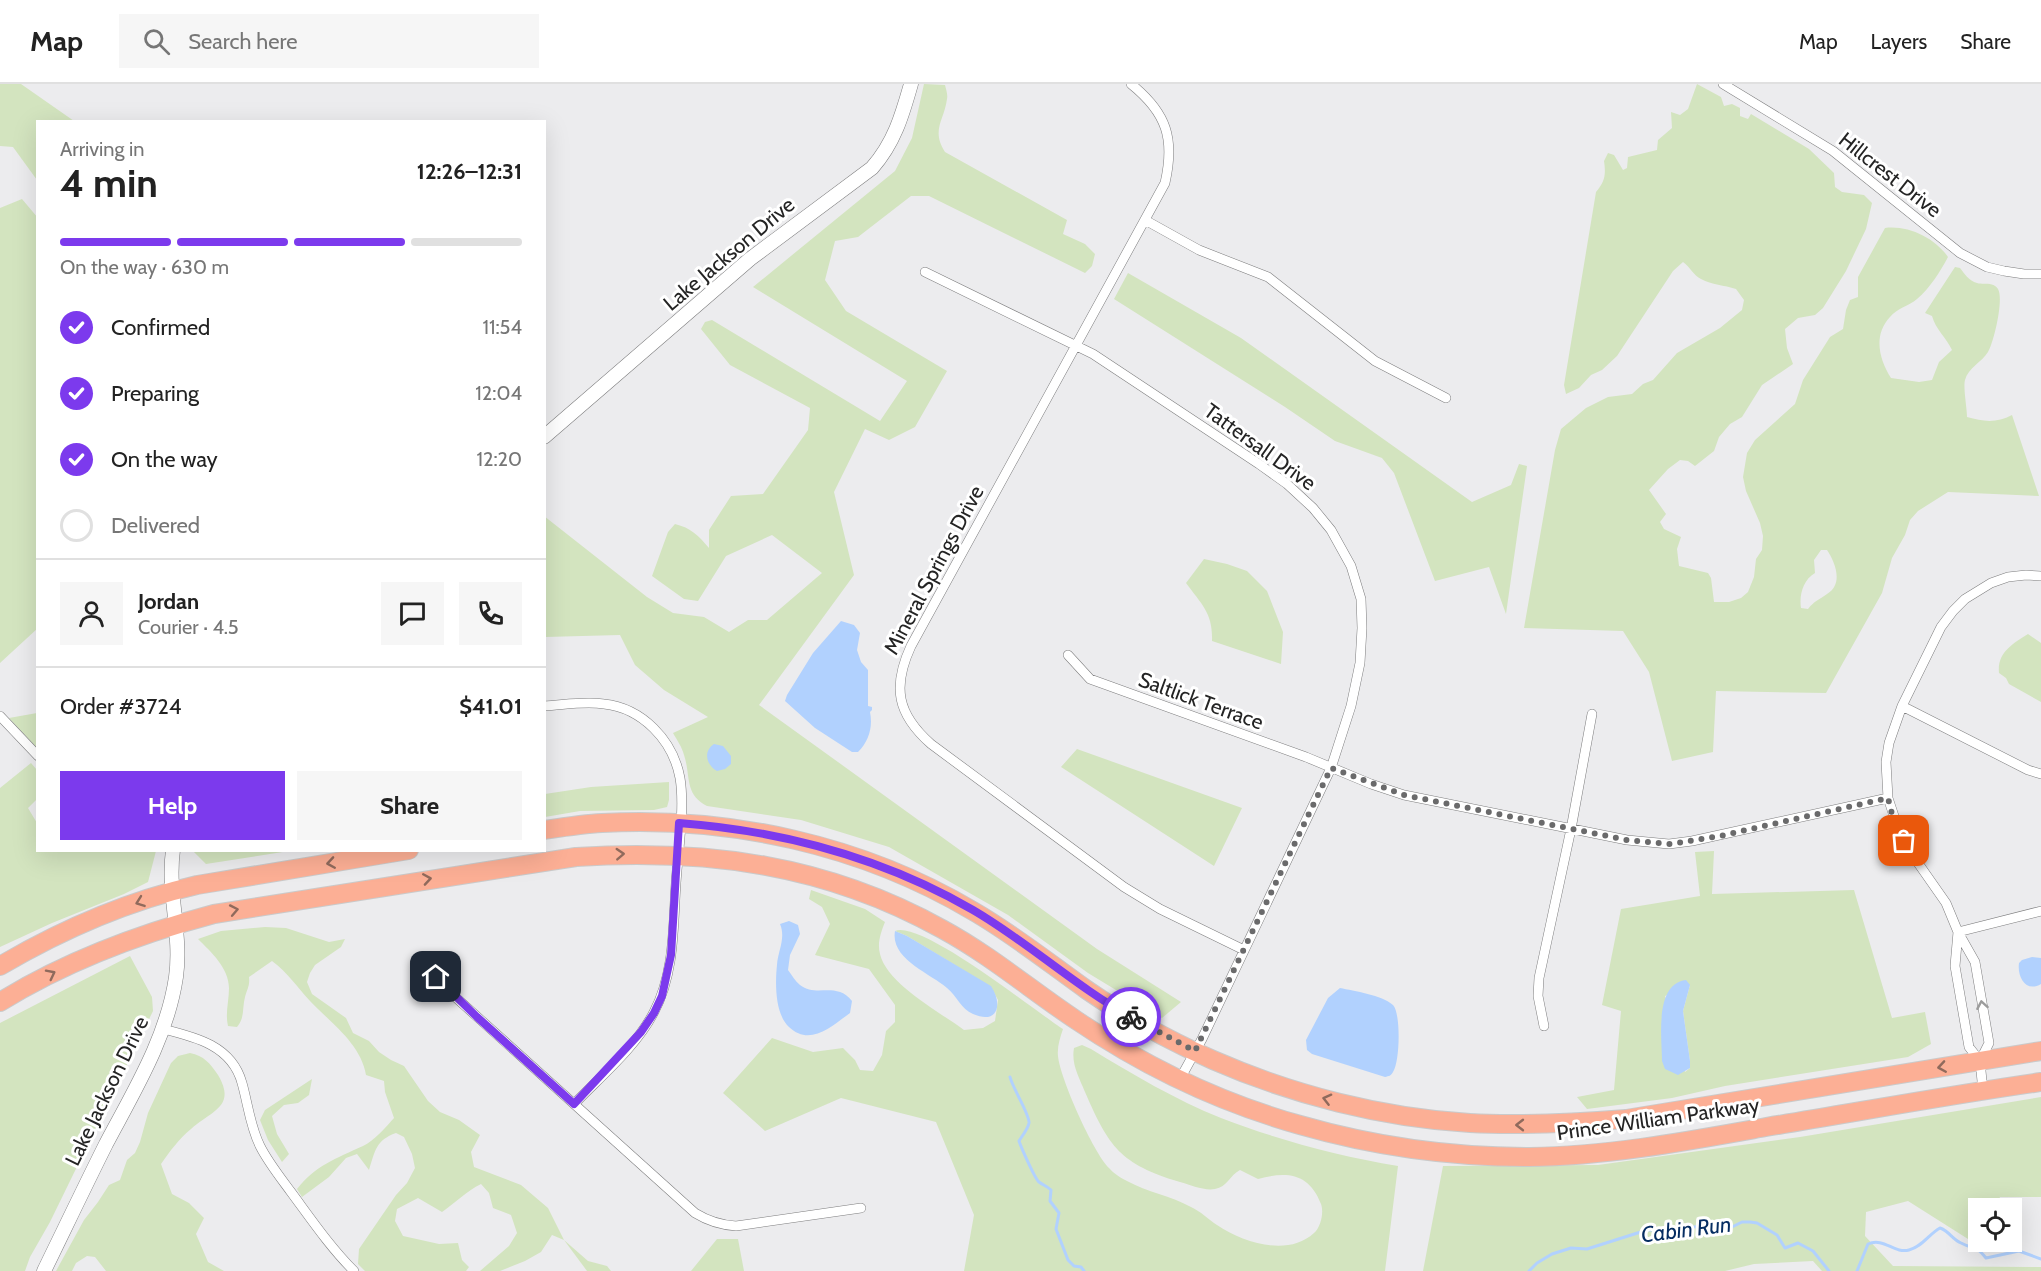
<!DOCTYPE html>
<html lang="en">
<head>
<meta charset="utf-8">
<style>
  :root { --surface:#fff; --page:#f6f6f6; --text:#222; --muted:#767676; --line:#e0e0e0; --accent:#7c3aed }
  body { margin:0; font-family:Cabin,sans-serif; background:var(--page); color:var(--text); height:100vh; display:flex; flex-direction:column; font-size:22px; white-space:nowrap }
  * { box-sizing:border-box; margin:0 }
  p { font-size:20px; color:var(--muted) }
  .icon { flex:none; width:33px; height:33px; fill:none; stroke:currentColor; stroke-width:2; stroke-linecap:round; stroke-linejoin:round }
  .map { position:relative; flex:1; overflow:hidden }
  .sheet { position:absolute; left:36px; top:36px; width:510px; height:732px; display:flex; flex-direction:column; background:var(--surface); border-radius:0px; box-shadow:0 6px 24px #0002 }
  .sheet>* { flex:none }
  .fabs { position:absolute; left:1968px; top:1114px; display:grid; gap:12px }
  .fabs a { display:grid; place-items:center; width:54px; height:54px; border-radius:0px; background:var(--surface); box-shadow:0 6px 24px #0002; font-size:30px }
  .pin { position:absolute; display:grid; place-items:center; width:51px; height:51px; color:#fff; margin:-26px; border-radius:12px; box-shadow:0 3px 9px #0006 }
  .courier { position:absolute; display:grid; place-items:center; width:60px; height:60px; margin:-30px; border:4px solid #7c3aed; border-radius:50%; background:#fff; color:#222; box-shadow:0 2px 8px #0007 }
  .head em { font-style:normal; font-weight:800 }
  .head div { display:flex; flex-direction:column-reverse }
  .head { display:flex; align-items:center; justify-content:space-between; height:102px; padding:0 24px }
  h1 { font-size:39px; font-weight:800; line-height:45px }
  .bar { display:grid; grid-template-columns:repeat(4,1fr); gap:9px 6px; align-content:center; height:72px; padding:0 24px }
  .bar i { height:8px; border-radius:4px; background:var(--line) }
  .bar .current { background:var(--accent) }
  .bar p { grid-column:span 4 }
  .line { display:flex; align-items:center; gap:15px; padding:0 24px; border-top:2px solid var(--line) }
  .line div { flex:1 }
  .round { display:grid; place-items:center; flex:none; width:63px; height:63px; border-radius:0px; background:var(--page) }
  ol { padding:0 24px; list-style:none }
  li { display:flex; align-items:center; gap:18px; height:66px }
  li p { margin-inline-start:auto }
  li .icon { padding:6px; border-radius:50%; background:var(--accent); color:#fff; stroke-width:4 }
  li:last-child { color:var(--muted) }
  li i { width:33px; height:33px; border:3px solid var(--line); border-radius:50% }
  .action { display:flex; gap:12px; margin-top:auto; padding:12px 24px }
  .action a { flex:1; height:69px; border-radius:0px; background:var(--accent); color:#fff; font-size:24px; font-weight:800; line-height:69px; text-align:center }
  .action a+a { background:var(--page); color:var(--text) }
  header { display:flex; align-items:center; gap:36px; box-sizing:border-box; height:84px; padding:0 30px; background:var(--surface); border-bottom:2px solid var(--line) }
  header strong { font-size:28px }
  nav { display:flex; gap:33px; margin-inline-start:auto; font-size:21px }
  .search { width:420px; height:54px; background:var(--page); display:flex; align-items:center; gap:15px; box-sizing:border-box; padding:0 21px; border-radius:0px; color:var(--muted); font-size:22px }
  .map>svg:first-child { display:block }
  .green { fill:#d3e4bf; fill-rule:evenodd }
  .water { fill:#b1d1fe }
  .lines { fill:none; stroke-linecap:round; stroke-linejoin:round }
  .stream { stroke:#b1d1fe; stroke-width:3 }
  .street-casing { stroke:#7d7d7e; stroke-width:10 }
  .secondary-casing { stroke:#7d7d7e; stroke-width:15 }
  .highway-casing { stroke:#cacaca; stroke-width:20 }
  .street { stroke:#fff; stroke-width:9 }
  .secondary { stroke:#fff; stroke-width:14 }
  .highway { stroke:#fcaf95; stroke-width:18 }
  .oneway { stroke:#906a5c }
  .oneway2 { stroke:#9c9c9c }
  .done { stroke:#6a6a6b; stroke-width:6; stroke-dasharray:0 10.8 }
  .route { stroke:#7c3aed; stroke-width:8 }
  .labels { text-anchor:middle; stroke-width:6; stroke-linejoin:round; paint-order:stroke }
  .street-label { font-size:21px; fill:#242424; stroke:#fff }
  .water-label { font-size:22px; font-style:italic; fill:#062d62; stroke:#fff }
</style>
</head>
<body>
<header>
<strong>Map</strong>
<div class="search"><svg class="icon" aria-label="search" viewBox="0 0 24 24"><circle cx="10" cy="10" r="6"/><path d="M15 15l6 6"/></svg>Search here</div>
<nav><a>Map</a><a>Layers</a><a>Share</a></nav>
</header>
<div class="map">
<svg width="2041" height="1187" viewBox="0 0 2041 1187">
  <rect width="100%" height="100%" fill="#ececee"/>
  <path class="green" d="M0 0H21L74 37 38 38 37 96 13 63 0 62Z
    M924 0 945 1C946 5 948 11 947 15 944 37 931 46 945 68L1067 136 1063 150 1085 160 1095 170 1092 182 1085 189 929 112H911L858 153 835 157 825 196 846 227 947 287 915 343 889 356 865 345 834 408 854 491 759 621 1097 865 1181 918 1162 934 1088 889 1008 831 889 763 801 736 707 722C684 710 691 692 684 671 682 663 677 656 673 649L708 633 664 606 635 581 620 551 545 553 544 432 647 513 673 529 704 533 729 548 748 536H767L822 489 772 451 726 472 698 517 684 515 652 492 668 448 675 440C691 444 698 451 709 464V446L731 412 763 410 808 346 810 324 730 281 701 245 705 238 712 236 880 337 907 297 753 203 895 87 912 54Z
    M1697 0 1721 13 1724 22 1732 20 1740 24V32L1748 35 1751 30 1809 65 1834 89 1835 103 1842 108 1864 111 1872 119 1866 145 1846 187 1823 224 1815 231 1798 234 1785 245 1787 264 1793 280 1762 301 1742 333 1730 340 1719 353 1714 367 1695 382 1688 377 1680 376 1668 385 1649 406 1666 430 1660 438 1664 445 1681 453 1677 465 1679 482 1708 489 1711 494 1714 518H1729L1741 514 1748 508 1754 493 1756 475 1762 466 1763 452 1760 439 1746 407 1743 393 1747 369 1755 356 1795 320 1803 296 1830 253 1843 245 1846 226 1850 216 1858 213V193L1885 144C1908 141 1935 154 1948 173 1940 188 1930 204 1917 215 1909 222 1897 224 1890 233 1873 251 1879 275 1891 294L1919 298 1932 296 1939 278 1952 266C1946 253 1936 246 1932 232L1925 229 1955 183 1960 184C1964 189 1969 197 1977 199 1983 201 1993 197 1998 205 2004 215 1994 258 1988 268 1982 278 1968 284 1965 296 1963 304 1967 324 1967 333 1984 338 1997 339 2012 331L2039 412 1948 408 1918 427 1910 436 1905 451 1892 474 1882 509 1826 609 1716 607 1713 668 1672 677 1649 588 1623 547 1524 544 1555 366 1561 345 1586 324 1608 313 1632 310 1643 300 1653 296 1677 269 1720 244 1742 226 1744 216 1736 205C1724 201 1712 201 1701 195 1694 192 1690 183 1683 178L1673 187 1617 272 1602 286 1591 291 1579 304 1566 310 1564 301 1596 108C1605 97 1606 91 1604 77L1608 69 1614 71 1623 86 1627 84 1628 73 1657 66 1658 56 1672 44 1671 28 1680 31 1688 25ZM1821 466H1827C1835 478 1844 500 1827 510 1819 516 1814 517 1808 525L1801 524C1799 511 1803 496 1815 489L1814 476Z
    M22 115 38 134V544L0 579V124Z
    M1128 189 1241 254 1472 418 1511 401 1519 380 1527 382 1506 530 1489 483 1435 497 1394 389 1382 374 1335 357 1285 323 1114 215Z
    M1204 475 1227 480 1247 487 1267 507 1283 548 1281 580 1212 557C1213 529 1202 521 1186 499Z
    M2028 550 2041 559V618L2009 600 2006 594 1999 589C1997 569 2012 560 2028 550Z
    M37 629H38L37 664 9 634Z
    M1077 665 1242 724 1214 782 1061 683Z
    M31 679 37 686V715L28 724 37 739 38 766 156 767 148 798 124 810 52 839 0 863V704Z
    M669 698V716L667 723 654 726 580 727 545 733V710L591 703Z
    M193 767H289L206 780Z
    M1714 767 1712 810 1854 806 1892 934 1925 928 1931 960 1908 973 1725 1002 1672 1014 1587 1025 1577 1013 1614 1006 1621 927 1602 921 1621 825 1700 812 1695 768ZM1690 901 1683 927 1690 977V984L1685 988 1665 912Z
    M811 806 865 825 885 838C881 848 877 859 880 870 887 900 940 928 964 946L983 944 995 937 998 916 991 903 907 852 895 847C922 836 1036 928 1063 945 1060 954 1057 963 1058 972 1060 994 1093 1068 1109 1084 1113 1089 1121 1094 1127 1097 1147 1108 1171 1112 1191 1123 1200 1127 1208 1135 1217 1141 1244 1159 1288 1173 1314 1149 1321 1143 1324 1128 1321 1120 1309 1089 1287 1087 1258 1095L1240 1086C1230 1091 1227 1103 1215 1105 1204 1107 1191 1101 1180 1098 1120 1080 1109 1063 1085 1008 1079 993 1071 980 1074 964L1082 961 1091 965C1132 990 1176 1016 1221 1034 1278 1056 1338 1072 1398 1082L1385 1187H964L974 1131 936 1038 841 1014 765 1047 723 1009 772 954 813 968 843 964 855 976 860 986 873 987 882 971 886 947 895 938V921L869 885 815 871 830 840 822 823 809 815Z
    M265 843 286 844 329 858 345 855 341 863 315 881 310 889 307 898 312 910 346 934 353 949 369 957 379 968 391 976 404 982 428 1017 440 1028 459 1036 480 1051 471 1068 474 1083 521 1101 548 1124 564 1156 588 1177 607 1182 611 1187H587L564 1156 552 1151 541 1168 525 1177 500 1187H480L509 1162 517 1149 511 1131 493 1124 489 1109 481 1100C467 1107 455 1119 442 1128L418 1114 397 1125 395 1137 403 1152 439 1160 458 1159 462 1176 469 1183 466 1187H365L358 1180 359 1165 396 1111 407 1099 415 1084 412 1070 404 1053 396 1049C376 1056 375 1067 369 1086L357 1070 346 1074 329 1093 302 1113 297 1105C316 1081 335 1075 363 1062 374 1057 386 1043 394 1034L385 1008 384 997 366 991C361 960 331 939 310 917 297 903 288 889 272 877L249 893C250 902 247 905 245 913 242 924 245 934 237 943L228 942C225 929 229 917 229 904 229 884 211 868 198 855L221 847Z
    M130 872 152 913 153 927 50 1138 30 1173 25 1187H0V939Z
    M190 969C204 972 210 979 218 991 237 1023 211 1027 191 1045 179 1055 170 1067 161 1080L172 1110 189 1119 204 1134 196 1150 208 1178 224 1187H106L95 1173 87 1172 76 1179 72 1187H56L84 1136 98 1118 109 1101 120 1096 127 1076 135 1069 140 1058 148 1029 171 979 178 972Z
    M312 995 309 1011 298 1019 284 1021 272 1032 277 1050 289 1070 282 1078 268 1056 260 1036 265 1026Z
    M2041 1013V1113H2000L1995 1125H1978V1153L1968 1155 1908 1117 1866 1128 1865 1152 1893 1182 2041 1183V1187H1822L1813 1177 1754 1180 1725 1187H1423L1443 1082 1598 1081 1800 1053Z
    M717 1155H738L744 1187H691Z"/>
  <path class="water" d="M841 537 854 541 860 549 857 566 861 578 868 586V622L872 623V626L870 628C873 643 869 657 858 668H852L815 644 785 617 787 611 813 569Z
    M714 660 723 662 731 672V680L725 685 717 687C706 681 703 667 714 660Z
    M789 837 798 841 800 850 790 871 788 886C792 891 795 897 800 901 816 914 836 897 852 917L850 929C832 942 810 963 789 943 775 930 775 900 777 881 778 867 786 854 780 840Z
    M895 847 907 852 991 902C1003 920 998 941 973 930 961 925 957 912 947 904 930 889 890 875 895 847Z
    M2032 873 2041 874V900C2026 909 2017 893 2019 879L2022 876Z
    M1686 896 1690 901 1683 927 1690 977V984L1678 991 1665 985 1662 977C1662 954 1654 900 1686 896Z
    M1340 904C1354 907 1382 911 1393 921 1401 929 1400 978 1393 988 1391 992 1389 992 1385 993L1312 970 1307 966 1306 956 1328 914Z"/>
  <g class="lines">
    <path class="stream" d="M1010 993C1013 1005 1030 1031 1029 1039 1028 1045 1022 1052 1019 1057 1021 1063 1035 1095 1039 1098 1043 1101 1047 1102 1051 1106L1050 1117 1059 1129 1056 1145 1068 1176 1074 1182 1081 1183 1084 1187
      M1529 1187 1537 1179 1552 1170 1571 1164 1587 1165 1647 1146H1677L1706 1141 1732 1143 1742 1138H1750L1757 1139 1777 1151 1785 1164 1798 1159 1813 1167 1829 1187
      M1857 1187 1868 1160C1884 1153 1894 1170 1909 1166 1922 1163 1929 1150 1940 1144 1949 1147 1952 1155 1961 1159 1974 1166 1975 1160 1986 1174L2019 1167 2041 1175"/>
    <g class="street-casing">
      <path id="street" d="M1131 0C1167 29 1175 55 1165 99L911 562C892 603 897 630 931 660L1124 803 1160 825 1244 866
        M1723 0 1833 67 1960 169 1987 183 2004 187 2024 190H2041
        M1145 136 1199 166 1268 193 1375 277 1446 314
        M925 188 1093 270 1259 380 1287 400 1313 424 1331 446 1351 482 1361 515 1362 544 1360 579 1351 622 1331 684 1202 955 1180 995
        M1068 571 1090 595 1306 673 1371 700 1404 711 1627 756 1669 760 1692 757 1888 714
        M544 622C564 621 584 617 604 620 642 624 673 656 680 694 685 724 678 767 676 799 673 842 675 888 654 928 636 963 601 992 574 1020
        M1902 622 2028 686 2041 690
        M0 632 38 672
        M1958 848 1955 882 1969 963 1980 977 1983 1007
        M1958 848 2041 827
        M430 874 436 893 443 902 695 1129C708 1137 720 1141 736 1142L861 1124
        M1544 942 1538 912 1539 894 1571 745 1592 630
        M163 945C196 953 232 962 242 999 248 1020 250 1042 260 1062 268 1078 280 1093 291 1108 311 1135 330 1163 354 1187
        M1980 977 1989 959 1975 878 1958 848 1946 819 1918 779 1898 744 1888 714 1886 678 1889 659 1902 622 1941 543 1953 527 1965 515 1991 499 2008 493 2026 491 2041 492"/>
    </g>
    <g class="secondary-casing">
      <path id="secondary" d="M544 353 750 175 872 84C894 59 902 32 911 0
        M44 1187C65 1144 85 1102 106 1060 134 1007 167 954 176 893 182 850 167 809 173 766"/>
    </g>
    <g class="highway-casing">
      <path id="highway" d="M544 746C564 743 583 740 602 739 730 732 862 761 973 827 1013 850 1049 879 1087 906 1126 933 1170 957 1213 976 1293 1011 1383 1034 1470 1039 1522 1042 1574 1039 1626 1035L2041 967
        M0 882C61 846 128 817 197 801L409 766
        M0 918C66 877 139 850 214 830L576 773C707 765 825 780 942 845 990 871 1031 906 1076 936 1144 982 1221 1019 1300 1041 1373 1062 1452 1073 1529 1073 1609 1072 1688 1057 1766 1043 1858 1028 1949 1011 2041 998"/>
    </g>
    <use href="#street" class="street"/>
    <use href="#secondary" class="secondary"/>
    <use href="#highway" class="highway"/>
  </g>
  <defs><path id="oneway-chevron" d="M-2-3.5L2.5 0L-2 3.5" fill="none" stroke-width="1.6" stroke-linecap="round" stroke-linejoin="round" transform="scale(1.5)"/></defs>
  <g class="oneway">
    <use href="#oneway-chevron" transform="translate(620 770) rotate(-3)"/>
    <use href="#oneway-chevron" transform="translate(331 779) rotate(171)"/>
    <use href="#oneway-chevron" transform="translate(427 795) rotate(-9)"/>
    <use href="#oneway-chevron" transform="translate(140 818) rotate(160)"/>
    <use href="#oneway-chevron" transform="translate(234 826) rotate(-11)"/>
    <use href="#oneway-chevron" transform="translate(51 890) rotate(-27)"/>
    <use href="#oneway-chevron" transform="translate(1942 983) rotate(171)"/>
    <use href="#oneway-chevron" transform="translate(1327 1015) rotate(-166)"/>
    <use href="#oneway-chevron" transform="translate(1520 1041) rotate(180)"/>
  </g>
  <use class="oneway2" href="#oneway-chevron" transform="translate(1982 921) rotate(-100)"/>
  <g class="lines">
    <path class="done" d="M1131 933 1195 967 1331 684 1404 711 1627 756 1670 760 1720 752 1888 714 1892 730 1904 757"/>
    <path class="route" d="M436 893 477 933 574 1020 641 948 654 929 662 912 671 871 679 739C783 747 883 774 973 826 1028 858 1075 902 1131 933"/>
  </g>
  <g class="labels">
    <g class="street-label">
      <text transform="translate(1890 91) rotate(38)" y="7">Hillcrest Drive</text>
      <text transform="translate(729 170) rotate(-40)" y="7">Lake Jackson Drive</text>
      <text transform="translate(1260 363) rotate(36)" y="7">Tattersall Drive</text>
      <text transform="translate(934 486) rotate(-62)" y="7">Mineral Springs Drive</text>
      <text transform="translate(1201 617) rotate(20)" y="7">Saltlick Terrace</text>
      <text transform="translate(107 1007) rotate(-64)" y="7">Lake Jackson Drive</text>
      <text transform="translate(1658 1035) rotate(-8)" y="7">Prince William Parkway</text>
    </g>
    <g class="water-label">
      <text transform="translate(1686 1145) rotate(-7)" y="8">Cabin Run</text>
    </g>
  </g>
</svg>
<div class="fabs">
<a><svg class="icon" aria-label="locate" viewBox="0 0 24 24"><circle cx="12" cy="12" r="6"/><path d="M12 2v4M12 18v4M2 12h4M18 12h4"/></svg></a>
</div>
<div class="pin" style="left:1904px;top:757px;background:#ea580c"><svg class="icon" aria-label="bag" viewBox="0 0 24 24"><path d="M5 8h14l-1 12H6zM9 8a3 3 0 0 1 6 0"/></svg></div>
<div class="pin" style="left:436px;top:893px;background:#1f2937"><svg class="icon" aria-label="home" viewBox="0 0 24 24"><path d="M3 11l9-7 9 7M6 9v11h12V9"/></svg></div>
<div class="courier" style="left:1131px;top:933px"><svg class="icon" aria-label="bike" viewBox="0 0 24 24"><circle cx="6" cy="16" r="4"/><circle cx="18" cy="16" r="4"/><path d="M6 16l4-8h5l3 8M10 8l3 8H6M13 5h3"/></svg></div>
<section class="sheet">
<div class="head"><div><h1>4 min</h1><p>Arriving in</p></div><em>12:26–12:31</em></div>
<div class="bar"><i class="current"></i><i class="current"></i><i class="current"></i><i></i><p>On the way · 630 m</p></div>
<ol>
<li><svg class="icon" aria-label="check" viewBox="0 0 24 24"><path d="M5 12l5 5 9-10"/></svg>Confirmed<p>11:54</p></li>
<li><svg class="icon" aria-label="check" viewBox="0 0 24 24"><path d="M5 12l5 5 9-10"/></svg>Preparing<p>12:04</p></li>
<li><svg class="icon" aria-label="check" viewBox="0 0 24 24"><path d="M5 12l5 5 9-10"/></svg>On the way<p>12:20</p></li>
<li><i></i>Delivered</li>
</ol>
<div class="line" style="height:108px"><a class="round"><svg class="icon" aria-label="person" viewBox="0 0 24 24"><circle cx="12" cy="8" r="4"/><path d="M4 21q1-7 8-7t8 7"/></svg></a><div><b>Jordan</b><p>Courier · 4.5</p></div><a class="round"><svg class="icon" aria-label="chat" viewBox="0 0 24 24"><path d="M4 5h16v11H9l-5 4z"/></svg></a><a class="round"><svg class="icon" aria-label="phone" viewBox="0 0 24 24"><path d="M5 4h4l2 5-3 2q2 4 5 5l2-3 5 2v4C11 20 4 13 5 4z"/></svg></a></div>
<div class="line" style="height:78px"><div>Order #3724</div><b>$41.01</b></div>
<div class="action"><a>Help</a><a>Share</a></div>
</section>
</div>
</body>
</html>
